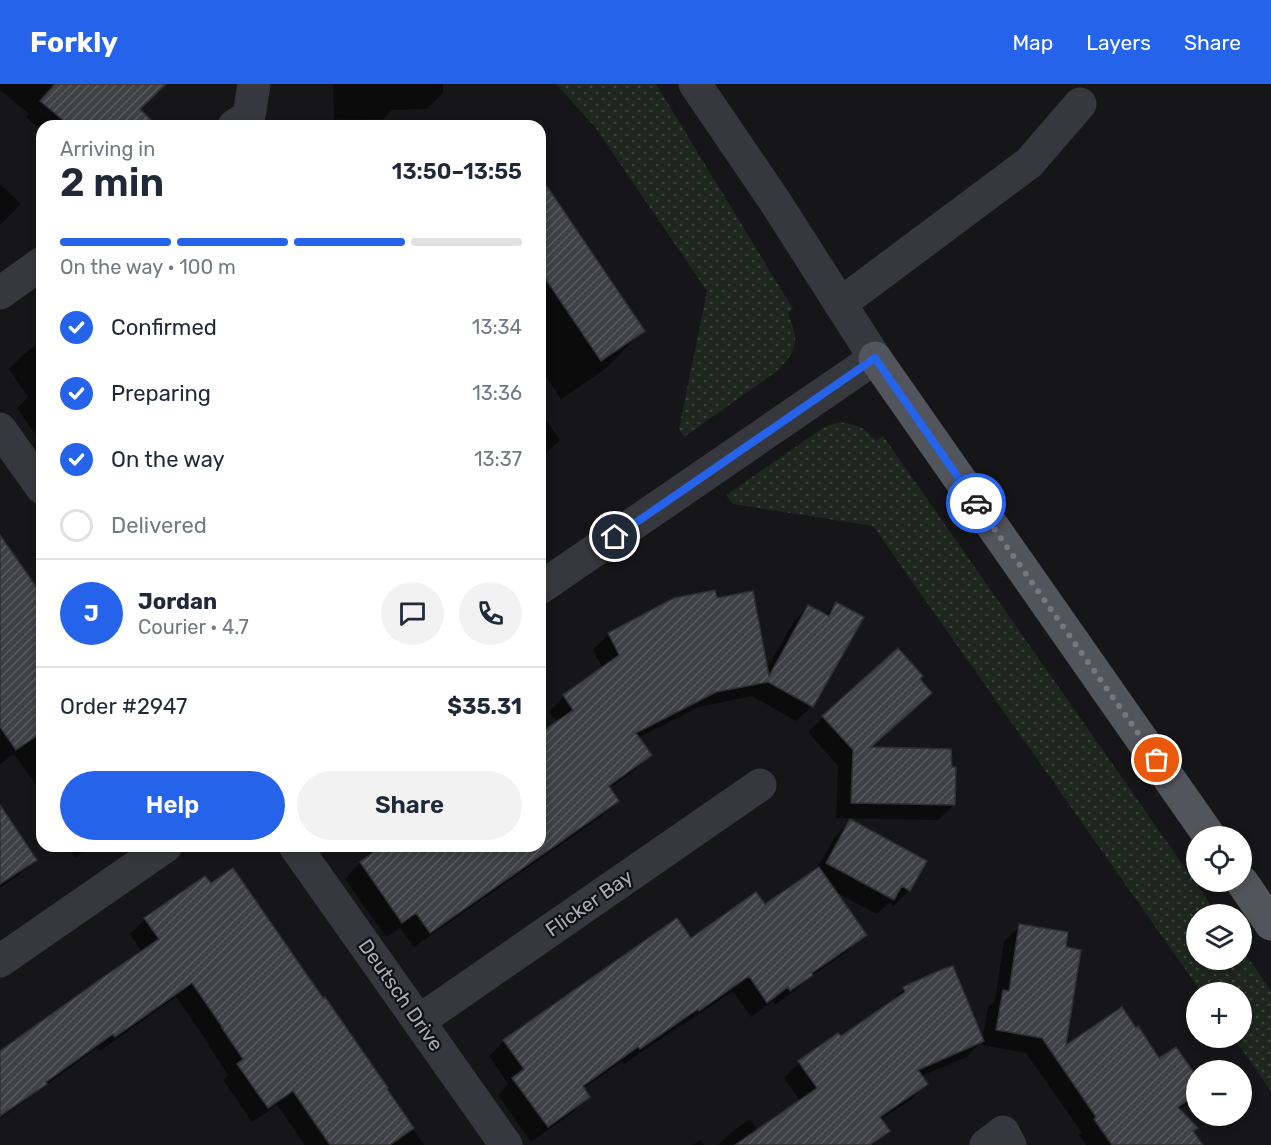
<!DOCTYPE html>
<html lang="en">
<head>
<meta charset="utf-8">
<style>
  :root { --surface:#fff; --page:#f2f2f3; --text:#1f2937; --muted:#747a83; --line:#e0e1e3; --accent:#2563eb }
  body { margin:0; font-family:Rubik,sans-serif; background:var(--page); color:var(--text); height:100vh; display:flex; flex-direction:column; font-size:22px; white-space:nowrap }
  * { box-sizing:border-box; margin:0 }
  p { font-size:20px; color:var(--muted) }
  .icon { flex:none; width:33px; height:33px; fill:none; stroke:currentColor; stroke-width:2; stroke-linecap:round; stroke-linejoin:round }
  .map { position:relative; flex:1; overflow:hidden }
  .details { position:absolute; left:36px; top:36px; width:510px; height:732px; display:flex; flex-direction:column; background:var(--surface); border-radius:18px; box-shadow:0 3px 9px #0003 }
  .details>* { flex:none }
  .controls { position:absolute; left:1186px; top:742px; display:grid; gap:12px }
  .controls a { display:grid; place-items:center; width:66px; height:66px; border-radius:50%; background:var(--surface); box-shadow:0 3px 9px #0003; font-size:30px }
  .pin { position:absolute; display:grid; place-items:center; width:51px; height:51px; color:#fff; margin:-26px; border:3px solid #fff; border-radius:50%; box-shadow:0 2px 6px #0007 }
  .courier { position:absolute; display:grid; place-items:center; width:60px; height:60px; margin:-30px; border:4px solid #2563eb; border-radius:50%; background:#fff; color:#222; box-shadow:0 2px 8px #0007 }
  .head em { font-style:normal; font-weight:600 }
  .head div { display:flex; flex-direction:column-reverse }
  .head { display:flex; align-items:center; justify-content:space-between; height:102px; padding:0 24px }
  h1 { font-size:39px; font-weight:600; line-height:45px }
  .bar { display:grid; grid-template-columns:repeat(4,1fr); gap:9px 6px; align-content:center; height:72px; padding:0 24px }
  .bar i { height:8px; border-radius:4px; background:var(--line) }
  .bar .selected { background:var(--accent) }
  .bar p { grid-column:span 4 }
  .line { display:flex; align-items:center; gap:15px; padding:0 24px; border-top:2px solid var(--line) }
  .line div { flex:1 }
  .round { display:grid; place-items:center; flex:none; width:63px; height:63px; border-radius:32px; background:var(--page) }
  ol { padding:0 24px; list-style:none }
  li { display:flex; align-items:center; gap:18px; height:66px }
  li p { margin-inline-start:auto }
  li .icon { padding:6px; border-radius:50%; background:var(--accent); color:#fff; stroke-width:4 }
  li:last-child { color:var(--muted) }
  li i { width:33px; height:33px; border:3px solid var(--line); border-radius:50% }
  .button { display:flex; gap:12px; margin-top:auto; padding:12px 24px }
  .button a { flex:1; height:69px; border-radius:36px; background:var(--accent); color:#fff; font-size:24px; font-weight:600; line-height:69px; text-align:center }
  .button a+a { background:var(--page); color:var(--text) }
  header { display:flex; align-items:center; gap:36px; box-sizing:border-box; height:84px; padding:0 30px; background:var(--accent); color:#fff }
  header strong { font-size:28px }
  nav { display:flex; gap:33px; margin-inline-start:auto; font-size:21px }
  .map>svg:first-child { display:block }
  .grass { fill:url(#grass-dots) }
  .shadow { fill:#0007 }
  .building { fill:url(#building-hatch); stroke:#303034; stroke-width:1.5 }
  .lines { fill:none; stroke-linecap:round; stroke-linejoin:round }
  .minor { stroke:#37383d; stroke-width:33 }
  .major { stroke:#53555c; stroke-width:33 }
  .done { stroke:#757880; stroke-width:6; stroke-dasharray:0 10.8 }
  .route { stroke:#2563eb; stroke-width:8 }
  .labels { text-anchor:middle; stroke-width:4.5; stroke-linejoin:round; paint-order:stroke }
  .street-label { font-size:20px; fill:#a8adb8; stroke:#111113 }
</style>
</head>
<body>
<header>
<strong>Forkly</strong>
<nav><a>Map</a><a>Layers</a><a>Share</a></nav>
</header>
<div class="map">
<svg width="1271" height="1061" viewBox="0 0 1271 1061">
  <defs>
    <pattern id="grass-dots" width="8" height="8" patternUnits="userSpaceOnUse" patternTransform="scale(1.5)"><rect width="8" height="8" fill="#1e261f"/><path d="M2 2h.1M6 6h.1" fill="none" stroke="#3c433d" stroke-width="1.8" stroke-linecap="round"/></pattern>
    <pattern id="building-hatch" width="6" height="6" patternUnits="userSpaceOnUse" patternTransform="scale(1.5)"><rect width="6" height="6" fill="#404145"/><path d="M-1 1l2-2M0 6l6-6M5 7l2-2" fill="none" stroke="#595a5e"/></pattern>
  </defs>
  <rect width="100%" height="100%" fill="#161618"/>
  <path class="grass" d="M556 0H656L793 225 788 229C799 256 798 267 777 287L684 353 679 345 707 207 595 43Z
    M838 338C856 340 865 343 876 357L883 352 1218 831H1197V876H1242V865L1271 907V1007L1234 954H1242V909H1202L873 442 733 420 726 411 823 344Z"/>
  <path class="shadow" d="M0 0H152L138 25 142 42H42V47L26 33 29 30 0 6Z
    M333 0H443V9L427 25 392 26 383 35 334 36Z
    M540 95 643 247 604 286 561 315 540 284Z
    M0 100 21 120 0 141Z
    M42 257V360L17 324 28 313 9 285 24 270Z
    M540 328 560 356 540 375Z
    M0 453 42 513V709L14 670 0 680Z
    M715 516 766 586 793 539 808 523 824 532 836 520 812 622 796 637 752 612 699 623 638 654 650 671 635 686 609 705 618 717 602 732 414 863 400 844 386 853 345 795 360 779 384 762H540V651L557 639 549 628 564 612 603 585 593 566 609 550Z
    M918 595 869 664 954 721 938 736 836 734 838 682 808 648 823 633Z
    M850 737 909 806 894 822 889 819 877 830 835 808 865 850 849 866 805 897 796 906 774 921 773 917 751 933 733 907 683 941 682 940 624 980 622 977 583 1005 588 1012 573 1028 531 1058 498 1011 508 1000 489 972 504 957 691 856 764 822 816 786 835 753Z
    M0 752 35 776 20 790 0 804Z
    M67 762H92L75 774Z
    M145 835 385 1005 424 1061H305L277 1021 252 1038 223 996 228 991 208 961 209 960 176 913 100 967 97 964 0 1035V968L142 868 130 850Z
    M1020 842 1064 864V965L1159 976 1197 996V1010L1187 1020 1179 1026 1201 1061H1086L1079 1051 1082 1049 1026 969 982 961V957L967 973 921 992 926 1000 911 1016 880 1036 888 1047 873 1061H718L733 1047 750 1035 759 1047 800 1017 784 994 799 979 840 954 888 920 904 905 982 957 988 924 995 916 1004 857Z
    M700 1056 704 1061H693Z"/>
  <path class="building" d="M55 0H166L140 25 157 42H70L40 17Z
    M540 92 645 247 601 277 540 187Z
    M0 451 42 511V648L16 666 0 643Z
    M715 506 717 514 753 507 769 592 808 521 829 532 836 518 864 533 813 623 768 598 716 608 636 649 652 671 609 702 619 717 430 849 416 829 402 839 360 778 382 762H540V649L573 626 563 611 619 571 608 549 674 514Z
    M898 564 923 592 920 595 932 609 871 663 951 665 952 683H956L955 721 851 719 853 666 822 632Z
    M0 721 37 776 0 800Z
    M850 735 927 777 910 807 902 802 894 816 826 779Z
    M819 783 867 851 812 889 813 891 790 907 788 903 767 919 749 892 699 927 698 925 640 965 638 963 583 1002 590 1013 548 1043 512 994 524 985 503 956 677 834 691 854 756 808 765 820Z
    M233 784 323 914 325 913 388 1004 387 1005 414 1044 390 1061H330L293 1007 268 1024 237 980 243 975 222 944H223L192 899 115 953 113 950 46 998 47 1000 0 1032V967L102 894 159 855 144 834 205 792 211 799Z
    M1019 840 1068 848 1066 863 1081 866 1066 961 1122 923 1136 944 1138 942 1159 974 1176 963 1197 993V1010L1178 1023 1198 1044 1193 1047 1203 1061H1112L1094 1035 1096 1033 1042 954 996 946 1003 906 1009 907Z
    M953 882 984 957 918 986 928 1000 880 1033 890 1047 870 1061H735L817 1004 798 977 838 949 841 952 905 908 903 903 943 885Z"/>
  <g class="lines">
    <path class="minor" d="M234 42 249 32 254 0
      M0 209 42 179
      M840 220 1029 79 1080 20
      M0 345 42 404
      M540 504 875 274 774 116 695 0
      M295 762 506 1061
      M0 877 166 762
      M419 937 760 701
      M986 1061 1003 1048 1010 1061"/>
    <path class="major" d="M875 274 1210 753
      M1242 798 1271 840"/>
  </g>
  <g class="lines">
    <path class="done" d="M976 419 1157 676"/>
    <path class="route" d="M615 453 875 274 976 419"/>
  </g>
  <g class="labels">
    <g class="street-label">
      <text transform="translate(589 819) rotate(-35)" y="7">Flicker Bay</text>
      <text transform="translate(401 911) rotate(55)" y="7">Deutsch Drive</text>
    </g>
  </g>
</svg>
<div class="controls">
<a><svg class="icon" aria-label="locate" viewBox="0 0 24 24"><circle cx="12" cy="12" r="6"/><path d="M12 2v4M12 18v4M2 12h4M18 12h4"/></svg></a>
<a><svg class="icon" aria-label="layers" viewBox="0 0 24 24"><path d="M12 4l9 5-9 5-9-5zM3 14l9 5 9-5"/></svg></a>
<a>+</a>
<a>−</a>
</div>
<div class="pin" style="left:1157px;top:676px;background:#ea580c"><svg class="icon" aria-label="bag" viewBox="0 0 24 24"><path d="M5 8h14l-1 12H6zM9 8a3 3 0 0 1 6 0"/></svg></div>
<div class="pin" style="left:615px;top:453px;background:#1f2937"><svg class="icon" aria-label="home" viewBox="0 0 24 24"><path d="M3 11l9-7 9 7M6 9v11h12V9"/></svg></div>
<div class="courier" style="left:976px;top:419px"><svg class="icon" aria-label="car" viewBox="0 0 24 24"><path d="M5 17H2v-5l4-1 3-4h7l3 4 3 1v5h-3M9 17h6M6 11h13"/><circle cx="7" cy="17" r="2"/><circle cx="17" cy="17" r="2"/></svg></div>
<section class="details">
<div class="head"><div><h1>2 min</h1><p>Arriving in</p></div><em>13:50–13:55</em></div>
<div class="bar"><i class="selected"></i><i class="selected"></i><i class="selected"></i><i></i><p>On the way · 100 m</p></div>
<ol>
<li><svg class="icon" aria-label="check" viewBox="0 0 24 24"><path d="M5 12l5 5 9-10"/></svg>Confirmed<p>13:34</p></li>
<li><svg class="icon" aria-label="check" viewBox="0 0 24 24"><path d="M5 12l5 5 9-10"/></svg>Preparing<p>13:36</p></li>
<li><svg class="icon" aria-label="check" viewBox="0 0 24 24"><path d="M5 12l5 5 9-10"/></svg>On the way<p>13:37</p></li>
<li><i></i>Delivered</li>
</ol>
<div class="line" style="height:108px"><b class="round" style="background:var(--accent);color:#fff">J</b><div><b>Jordan</b><p>Courier · 4.7</p></div><a class="round"><svg class="icon" aria-label="chat" viewBox="0 0 24 24"><path d="M4 5h16v11H9l-5 4z"/></svg></a><a class="round"><svg class="icon" aria-label="phone" viewBox="0 0 24 24"><path d="M5 4h4l2 5-3 2q2 4 5 5l2-3 5 2v4C11 20 4 13 5 4z"/></svg></a></div>
<div class="line" style="height:78px"><div>Order #2947</div><b>$35.31</b></div>
<div class="button"><a>Help</a><a>Share</a></div>
</section>
</div>
</body>
</html>
